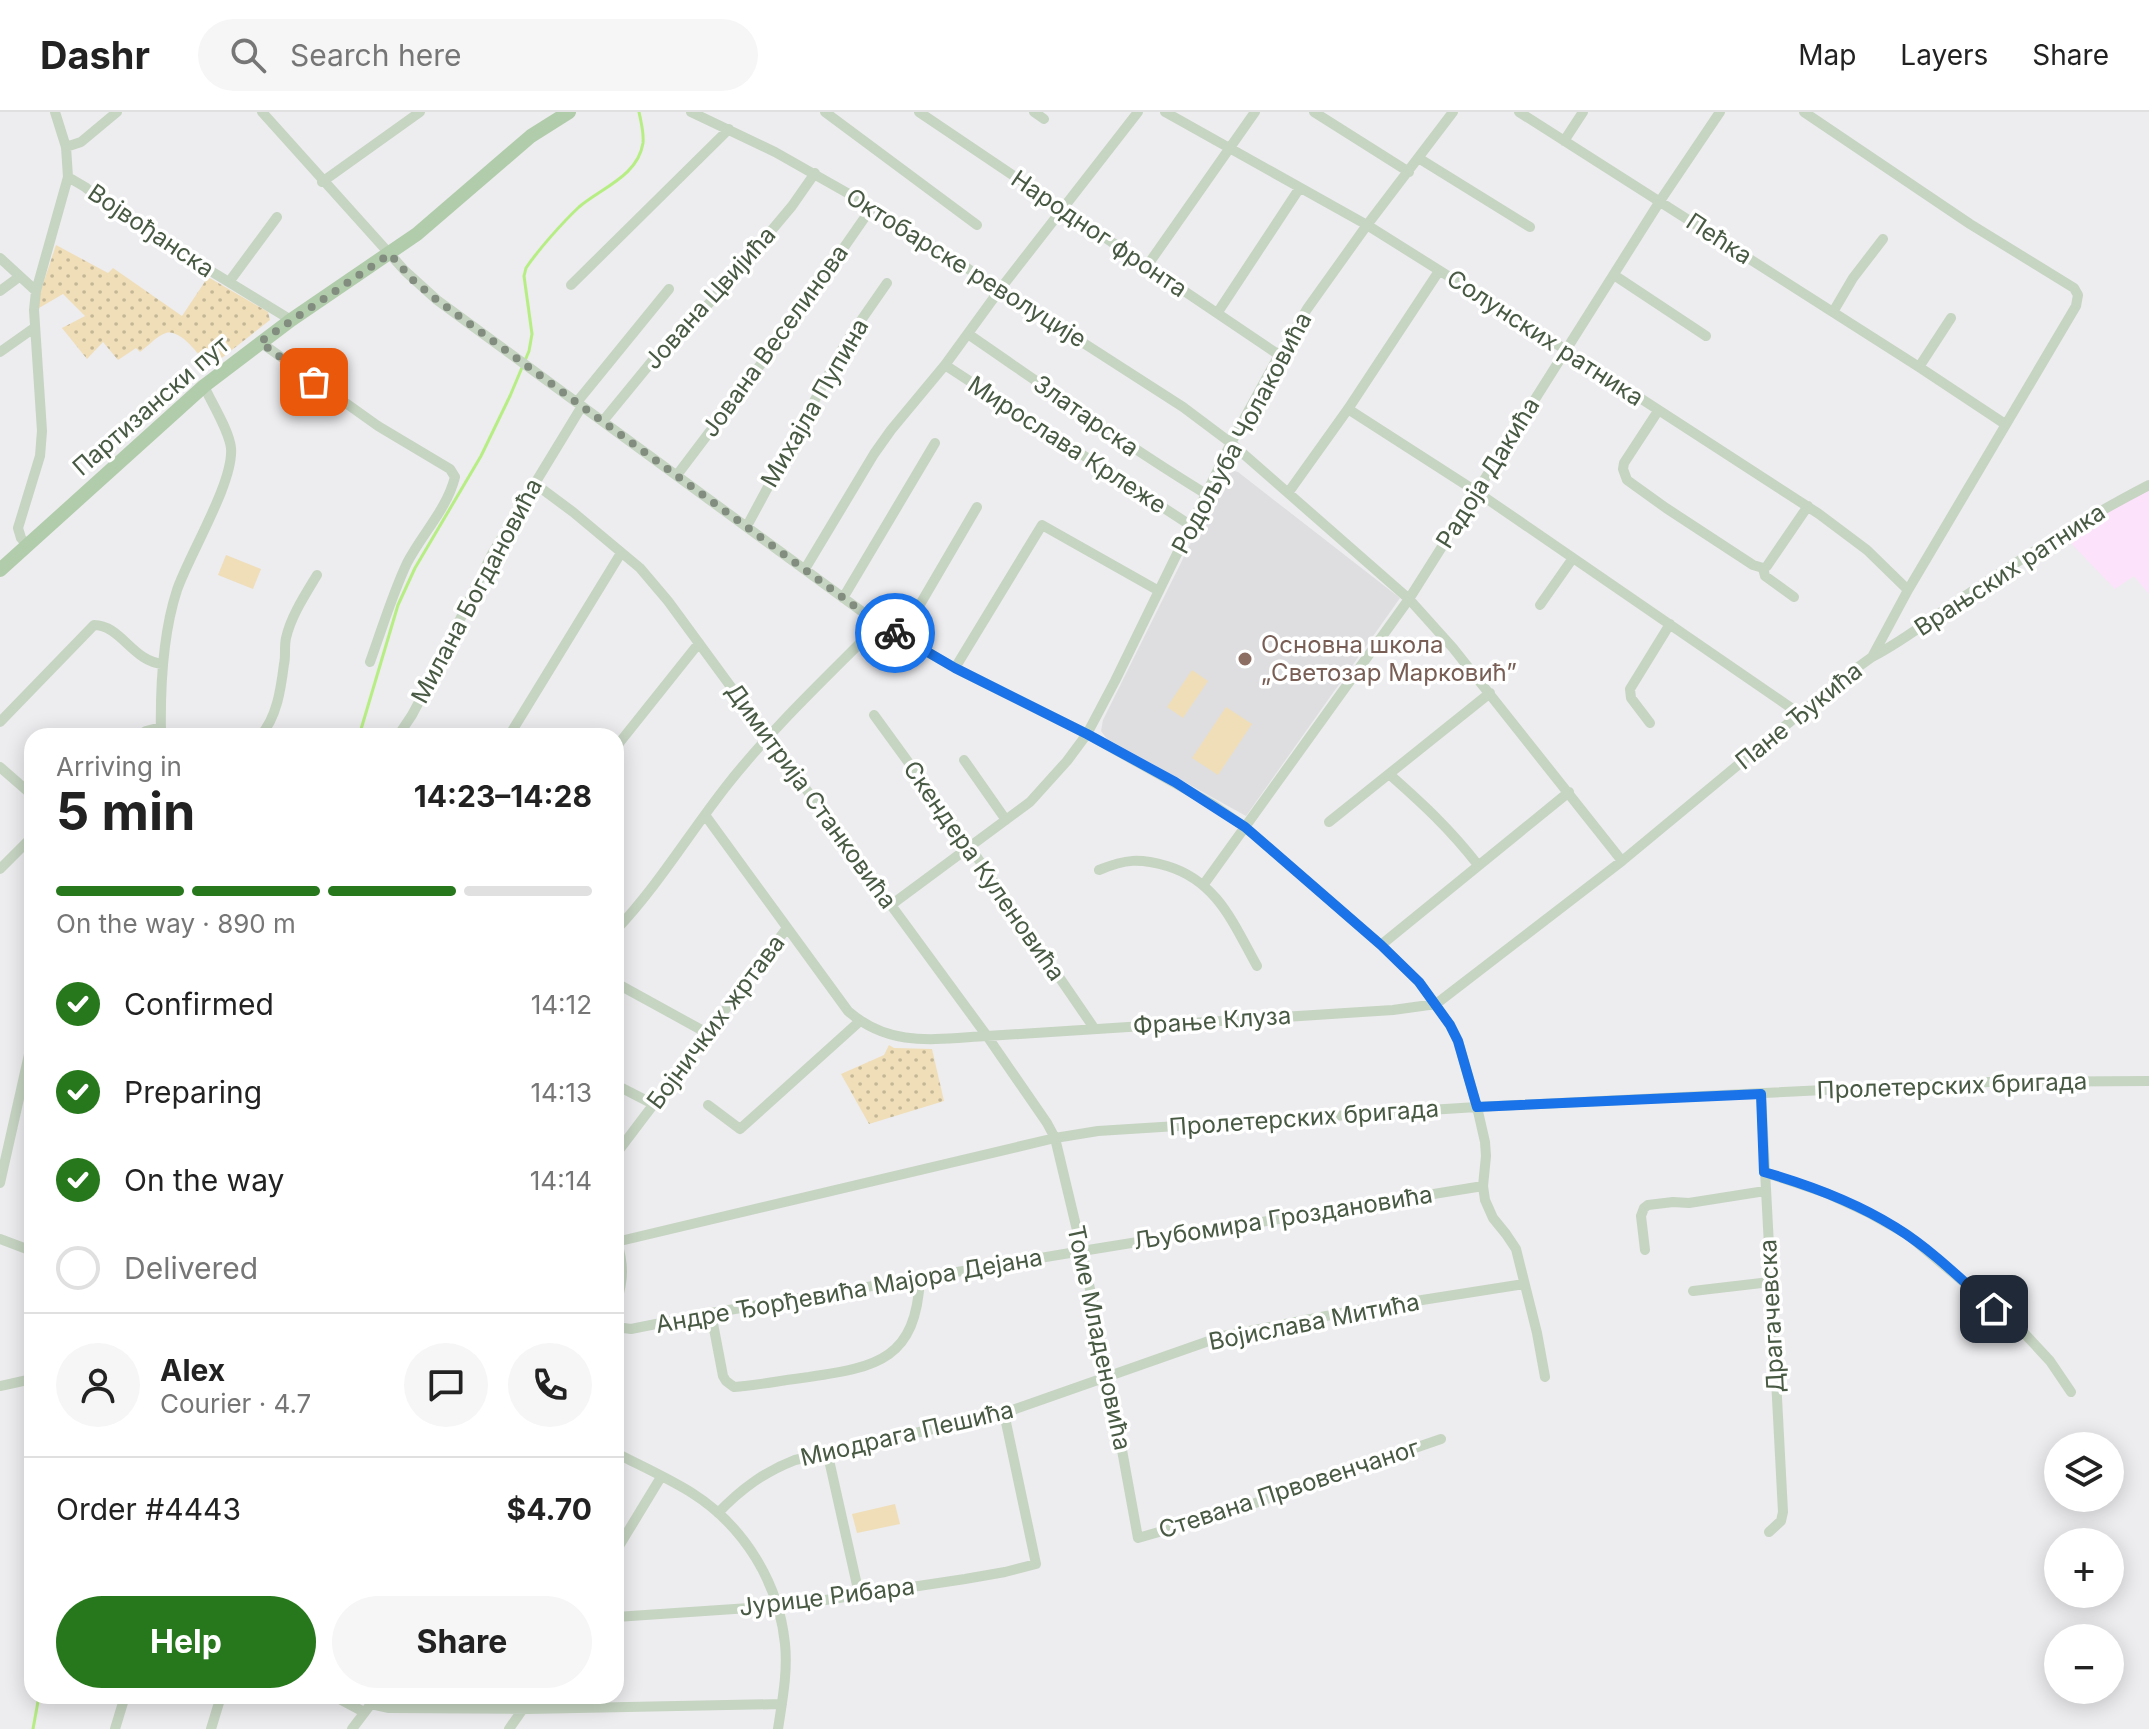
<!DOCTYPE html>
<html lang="en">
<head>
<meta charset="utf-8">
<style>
  :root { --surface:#fff; --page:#f6f6f6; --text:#222; --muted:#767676; --line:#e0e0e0; --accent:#27781c }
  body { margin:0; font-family:Inter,sans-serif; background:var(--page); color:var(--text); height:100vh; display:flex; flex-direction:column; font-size:30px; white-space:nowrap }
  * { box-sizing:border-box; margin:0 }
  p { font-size:26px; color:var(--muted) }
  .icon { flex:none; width:44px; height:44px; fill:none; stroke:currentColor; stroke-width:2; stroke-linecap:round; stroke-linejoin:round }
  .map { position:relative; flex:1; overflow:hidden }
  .details { position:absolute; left:24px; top:616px; width:600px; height:976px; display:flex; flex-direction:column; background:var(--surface); border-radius:24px; box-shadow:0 4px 20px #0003 }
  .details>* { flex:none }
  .fabs { position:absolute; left:2044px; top:1320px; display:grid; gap:16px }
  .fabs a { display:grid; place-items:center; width:80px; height:80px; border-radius:50%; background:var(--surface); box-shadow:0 4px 20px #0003; font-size:40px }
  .pin { position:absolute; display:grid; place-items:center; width:68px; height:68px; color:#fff; margin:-34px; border-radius:16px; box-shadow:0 4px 12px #0006 }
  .courier { position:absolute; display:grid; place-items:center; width:80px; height:80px; margin:-40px; border:6px solid #1a73e8; border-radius:50%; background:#fff; color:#222; box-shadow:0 2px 10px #0007 }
  .overview em { font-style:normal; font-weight:700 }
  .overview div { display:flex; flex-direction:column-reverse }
  .overview { display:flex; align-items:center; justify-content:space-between; height:136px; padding:0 32px }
  h1 { font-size:52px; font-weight:700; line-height:60px }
  .bar { display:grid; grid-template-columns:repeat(4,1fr); gap:12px 8px; align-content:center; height:96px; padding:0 32px }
  .bar i { height:10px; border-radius:6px; background:var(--line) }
  .bar .on { background:var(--accent) }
  .bar p { grid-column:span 4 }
  .line { display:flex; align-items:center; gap:20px; padding:0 32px; border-top:2px solid var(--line) }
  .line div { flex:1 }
  .round { display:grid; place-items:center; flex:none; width:84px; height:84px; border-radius:42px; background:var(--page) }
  ol { padding:0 32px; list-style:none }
  li { display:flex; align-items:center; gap:24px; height:88px }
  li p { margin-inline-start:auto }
  li .icon { padding:8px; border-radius:50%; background:var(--accent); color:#fff; stroke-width:4 }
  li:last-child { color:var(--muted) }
  li i { width:44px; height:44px; border:4px solid var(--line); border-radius:50% }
  .primary-button { display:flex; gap:16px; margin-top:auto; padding:16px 32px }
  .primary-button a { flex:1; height:92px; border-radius:48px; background:var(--accent); color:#fff; font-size:32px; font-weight:700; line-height:92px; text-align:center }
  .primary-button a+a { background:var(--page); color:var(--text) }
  header { display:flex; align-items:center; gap:48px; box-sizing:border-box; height:112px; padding:0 40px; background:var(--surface); border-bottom:2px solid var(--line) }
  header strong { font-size:38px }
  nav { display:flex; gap:44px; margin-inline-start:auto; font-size:28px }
  .search { width:560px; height:72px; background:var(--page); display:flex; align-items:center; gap:20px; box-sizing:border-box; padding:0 28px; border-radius:44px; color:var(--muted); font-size:30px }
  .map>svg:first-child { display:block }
  .commercial { fill:#fce3fb }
  .education { fill:#dedee0 }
  .grass { fill:url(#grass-dots) }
  .pitch { fill:#efdeb8 }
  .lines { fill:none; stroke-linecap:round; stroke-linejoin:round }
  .stream { stroke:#b6ee83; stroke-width:3 }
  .minor { stroke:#c6d4c2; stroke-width:10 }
  .major { stroke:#b1ccaa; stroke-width:14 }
  .done { stroke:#828d80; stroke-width:8; stroke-dasharray:0 14.4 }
  .route { stroke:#1a73e8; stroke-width:10 }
  .education-dot { fill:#8d6e63; stroke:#fff; stroke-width:3 }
  .labels { text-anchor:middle; stroke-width:7; stroke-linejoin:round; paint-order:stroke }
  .street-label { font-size:24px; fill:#495a44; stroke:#fff }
  .education-label { font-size:24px; fill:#785e54; stroke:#fff; text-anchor:start }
</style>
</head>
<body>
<header>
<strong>Dashr</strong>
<div class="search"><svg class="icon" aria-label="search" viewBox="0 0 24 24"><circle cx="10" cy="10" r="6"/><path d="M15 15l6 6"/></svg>Search here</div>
<nav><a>Map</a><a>Layers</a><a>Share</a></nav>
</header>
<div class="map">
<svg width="2149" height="1617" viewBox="0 0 2149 1617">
  <defs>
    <pattern id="grass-dots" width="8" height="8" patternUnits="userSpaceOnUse" patternTransform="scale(2)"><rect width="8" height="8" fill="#efdeb8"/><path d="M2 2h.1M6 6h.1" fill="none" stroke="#c4b797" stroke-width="1.8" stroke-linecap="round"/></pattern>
  </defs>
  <rect width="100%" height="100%" fill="#edecef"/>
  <path class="commercial" d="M2149 373V482L2134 464 2115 477 2061 421Z"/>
  <path class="education" d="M1231 358 1238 360 1400 486 1246 704 1107 627 1101 619 1103 608 1224 364Z"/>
  <path class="grass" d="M56 133 108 161 113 156 182 204 208 165 268 200 270 208 209 256C201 246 182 217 166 221 158 223 148 234 140 240L136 236 118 248 103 230 87 247 62 216 85 204 63 182 39 196V184Z
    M889 933 894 936 932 937 944 989 869 1012 841 962 884 943Z"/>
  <path class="pitch" d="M226 443 261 457 253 477 218 463Z
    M1192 558 1208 569 1183 606 1167 595Z
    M1226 595 1252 612 1218 663 1192 646Z
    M895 1392 900 1412 857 1421 852 1402Z"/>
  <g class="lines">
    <path class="stream" d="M359 624 398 493 415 456 481 344 510 284 529 239 532 222 524 164 526 156C538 138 563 110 579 95 601 76 638 64 643 31 644 20 641 10 639 0
      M33 1617 39 1584"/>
    <path class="minor" d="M262 0 405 159 437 188 879 512 955 556 1087 622 1212 692 1245 715 1381 833 1419 870 1450 913 1458 929 1477 995 1485 1030 1486 1044 1483 1074 1485 1088 1493 1106 1506 1122 1516 1137 1537 1221 1545 1265
      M691 0 775 40 872 95 1183 295 1231 331 1409 487 1453 536 1622 749
      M825 0 977 113
      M919 0 1279 243
      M1034 0 1044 7
      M1165 0 1367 113 1566 238 1819 402 1867 438 1908 478
      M1314 0 1409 60
      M1519 0 1919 255 2005 312
      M1564 29 1583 0
      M66 35 81 30 117 0
      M1420 47 1530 115
      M68 65 85 75 132 111 291 208
      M322 70 420 0
      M0 146 36 179
      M1147 154 1255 0
      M1614 163 1706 224
      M229 170 277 105
      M571 173 729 17
      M0 179 19 165
      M1218 200 1299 77
      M1833 200 1853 166 1883 127
      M968 222C1047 276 1124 332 1206 382
      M260 230 378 314 450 357 455 365C447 397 422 422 407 451 392 483 382 517 370 550
      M0 240 34 216
      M945 253 1190 413
      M1919 255 1951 206
      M577 290 669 177
      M1348 297 1477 380 1800 602
      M1658 299 1624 351 1623 357 1627 368 1666 396 1753 453 1763 456 1767 454 1808 394
      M603 309 653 248 680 225 755 138 792 94 815 61
      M677 363 786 219 872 95
      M534 371 573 400 640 456 668 489 987 924 1047 1011 1055 1026 1082 1139 1110 1272 1138 1426 1232 1399 1441 1327
      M1288 381 1348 297 1439 159
      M747 414 846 230 887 171
      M27 433 21 426 18 416 40 344 42 319 34 198 36 179 68 65 66 35 55 0
      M1763 456 1765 464 1794 485
      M805 457 874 342 891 318 945 253 1001 176 1138 0
      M843 486 935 331
      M1540 493 1573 446
      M901 525 977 395
      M1872 545C1905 528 1929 508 1959 488 2021 447 2083 407 2149 373
      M955 556 1042 413 1159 479
      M874 603 970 735 1094 916
      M0 610 94 513C121 513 133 550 163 552
      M1650 611 1631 586 1630 577 1670 512
      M138 624 146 619 161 615
      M161 624C160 576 162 524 177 478 189 443 234 370 231 336 229 318 212 292 204 274
      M260 624C277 606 281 576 284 552 286 544 284 535 286 526 291 504 305 483 317 463
      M398 624 412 603 428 573 492 442 582 294
      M509 624 621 441
      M616 635 699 531
      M964 648 1006 708
      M0 655 32 683
      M1389 662C1423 692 1450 717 1478 753
      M705 703 848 899C890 936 935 927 987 924L1393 898 1436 892 1622 749 1843 566 1872 545 1908 478 2076 194 2078 183 2074 176 1970 112 1804 0
      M1329 710 1490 581
      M0 757 32 725
      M1099 758C1126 747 1139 746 1167 754 1217 769 1233 811 1257 854
      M1204 772 1409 487 1660 89 1720 0
      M891 793 1030 690 1067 649 1087 622 1115 569 1231 331 1279 243 1307 197 1367 113 1453 0
      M616 818C658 774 690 720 728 672 773 615 828 564 879 512
      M1381 833 1569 680
      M616 871 707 921
      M616 973 655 993
      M1761 982 1783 1400 1781 1409 1769 1420
      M708 993 740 1017 860 909
      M616 1042 787 816
      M1764 1060 1826 1081 1867 1100 1908 1123 2024 1221 2050 1249 2071 1280
      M0 1071 32 929
      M616 1126C624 1153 624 1166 616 1192
      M0 1127 32 1139
      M616 1130 1055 1026 1098 1019 1477 995 1989 970 2149 969
      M1645 1138 1641 1104 1644 1096 1648 1093 1673 1090 1689 1091 1765 1079
      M1693 1179 1770 1170
      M711 1201 723 1264 726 1269 734 1275C759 1273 784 1268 809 1265 878 1255 916 1247 920 1166
      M616 1215 631 1217 711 1201 1082 1139 1483 1074
      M0 1274 32 1267
      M827 1339 859 1482
      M616 1341C641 1354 668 1366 692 1381 744 1414 779 1471 785 1532 788 1560 782 1590 778 1617
      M718 1401C741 1377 764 1360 795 1348L1004 1301 1223 1224 1352 1199 1524 1172
      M616 1439 661 1365
      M616 1505 792 1493 965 1467 1005 1460 1036 1452 1004 1301
      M334 1584 364 1600
      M371 1592 389 1596 528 1597 782 1592
      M115 1617 125 1584
      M211 1617 221 1584
      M352 1617 377 1584
      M509 1617 523 1597"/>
    <path class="major" d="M0 458 204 274 291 208 417 122 531 24 569 0"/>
  </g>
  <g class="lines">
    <path class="done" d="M314 270 260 230 390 142 413 168 437 188 879 512 895 521"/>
    <path class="route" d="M895 521 955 556 1087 622 1175 670 1245 715 1381 833 1419 870 1450 913 1458 929 1477 995 1761 982 1764 1060C1809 1073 1855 1090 1895 1115 1931 1137 1963 1169 1994 1197"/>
  </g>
  <circle class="education-dot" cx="1245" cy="547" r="8"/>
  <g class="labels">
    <g class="street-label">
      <text transform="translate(151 119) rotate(34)" y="8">Војвођанска</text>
      <text transform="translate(1099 122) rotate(34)" y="8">Народног фронта</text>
      <text transform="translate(1719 127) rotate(33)" y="8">Пећка</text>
      <text transform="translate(966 156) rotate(32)" y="8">Октобарске револуције</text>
      <text transform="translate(710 186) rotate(-48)" y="8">Јована Цвијића</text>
      <text transform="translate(1545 226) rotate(33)" y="8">Солунских ратника</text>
      <text transform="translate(775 229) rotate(-54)" y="8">Јована Веселинова</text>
      <text transform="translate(815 291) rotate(-60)" y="8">Михајла Пупина</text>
      <text transform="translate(151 294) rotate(-41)" y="8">Партизански пут</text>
      <text transform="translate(1086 304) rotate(35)" y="8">Златарска</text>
      <text transform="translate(1242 321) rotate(-62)" y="8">Родољуба Чолаковића</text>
      <text transform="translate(1067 333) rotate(33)" y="8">Мирослава Крлеже</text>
      <text transform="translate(1488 361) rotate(-58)" y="8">Радоја Дакића</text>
      <text transform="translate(2010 458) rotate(-33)" y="8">Врањских ратника</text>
      <text transform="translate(477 479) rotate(-62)" y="8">Милана Богдановића</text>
      <text transform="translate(1799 604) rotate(-39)" y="8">Пане Ђукића</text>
      <text transform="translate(811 684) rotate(54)" y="8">Димитрија Станковића</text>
      <text transform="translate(984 759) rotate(55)" y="8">Скендера Куленовића</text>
      <text transform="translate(1212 909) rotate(-4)" y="8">Фрање Клуза</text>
      <text transform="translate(716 910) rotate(-53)" y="8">Бојничких жртава</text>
      <text transform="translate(1952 974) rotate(-2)" y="8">Пролетерских бригада</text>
      <text transform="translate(1304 1006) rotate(-4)" y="8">Пролетерских бригада</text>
      <text transform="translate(1283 1106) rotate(-9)" y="8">Љубомира Гроздановића</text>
      <text transform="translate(849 1179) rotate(-10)" y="8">Андре Ђорђевића Мајора Дејана</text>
      <text transform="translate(1772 1204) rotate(-93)" y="8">Драгачевска</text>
      <text transform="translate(1314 1210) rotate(-11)" y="8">Војислава Митића</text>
      <text transform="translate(1099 1226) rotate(78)" y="8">Томе Младеновића</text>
      <text transform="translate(907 1322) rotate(-13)" y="8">Миодрага Пешића</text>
      <text transform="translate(1289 1377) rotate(-18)" y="8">Стевана Првовенчаног</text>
      <text transform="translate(827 1485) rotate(-7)" y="8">Јурице Рибара</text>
    </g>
    <g class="education-label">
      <text x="1261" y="541">Основна школа<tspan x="1261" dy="28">„Светозар Марковић”</tspan></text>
    </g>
  </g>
</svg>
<div class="fabs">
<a><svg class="icon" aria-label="layers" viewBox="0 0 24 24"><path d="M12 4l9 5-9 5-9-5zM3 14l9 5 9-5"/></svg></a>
<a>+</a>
<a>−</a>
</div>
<div class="pin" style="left:314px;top:270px;background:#ea580c"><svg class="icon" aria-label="bag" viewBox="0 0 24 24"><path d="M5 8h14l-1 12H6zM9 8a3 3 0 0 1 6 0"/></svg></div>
<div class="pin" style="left:1994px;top:1197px;background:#1f2937"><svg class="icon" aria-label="home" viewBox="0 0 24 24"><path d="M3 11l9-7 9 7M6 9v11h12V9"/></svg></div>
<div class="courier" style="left:895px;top:521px"><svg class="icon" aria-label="bike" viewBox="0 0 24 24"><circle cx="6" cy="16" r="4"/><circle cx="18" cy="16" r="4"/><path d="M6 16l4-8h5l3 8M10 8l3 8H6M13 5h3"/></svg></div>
<section class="details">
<div class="overview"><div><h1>5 min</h1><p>Arriving in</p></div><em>14:23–14:28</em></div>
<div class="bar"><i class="on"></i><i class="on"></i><i class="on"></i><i></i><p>On the way · 890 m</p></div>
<ol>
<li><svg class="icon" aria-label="check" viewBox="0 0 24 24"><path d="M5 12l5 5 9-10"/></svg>Confirmed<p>14:12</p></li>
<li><svg class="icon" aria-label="check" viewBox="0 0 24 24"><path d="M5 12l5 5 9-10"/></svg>Preparing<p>14:13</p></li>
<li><svg class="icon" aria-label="check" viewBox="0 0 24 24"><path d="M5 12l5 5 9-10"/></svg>On the way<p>14:14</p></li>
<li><i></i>Delivered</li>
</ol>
<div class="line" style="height:144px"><a class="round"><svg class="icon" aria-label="person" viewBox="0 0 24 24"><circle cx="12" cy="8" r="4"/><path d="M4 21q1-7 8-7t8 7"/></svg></a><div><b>Alex</b><p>Courier · 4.7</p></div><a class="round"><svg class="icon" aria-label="chat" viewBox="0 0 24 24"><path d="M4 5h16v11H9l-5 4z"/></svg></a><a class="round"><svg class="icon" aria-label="phone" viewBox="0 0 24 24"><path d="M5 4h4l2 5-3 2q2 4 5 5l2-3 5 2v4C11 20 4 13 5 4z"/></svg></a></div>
<div class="line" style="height:104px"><div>Order #4443</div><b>$4.70</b></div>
<div class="primary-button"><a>Help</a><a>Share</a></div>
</section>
</div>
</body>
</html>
